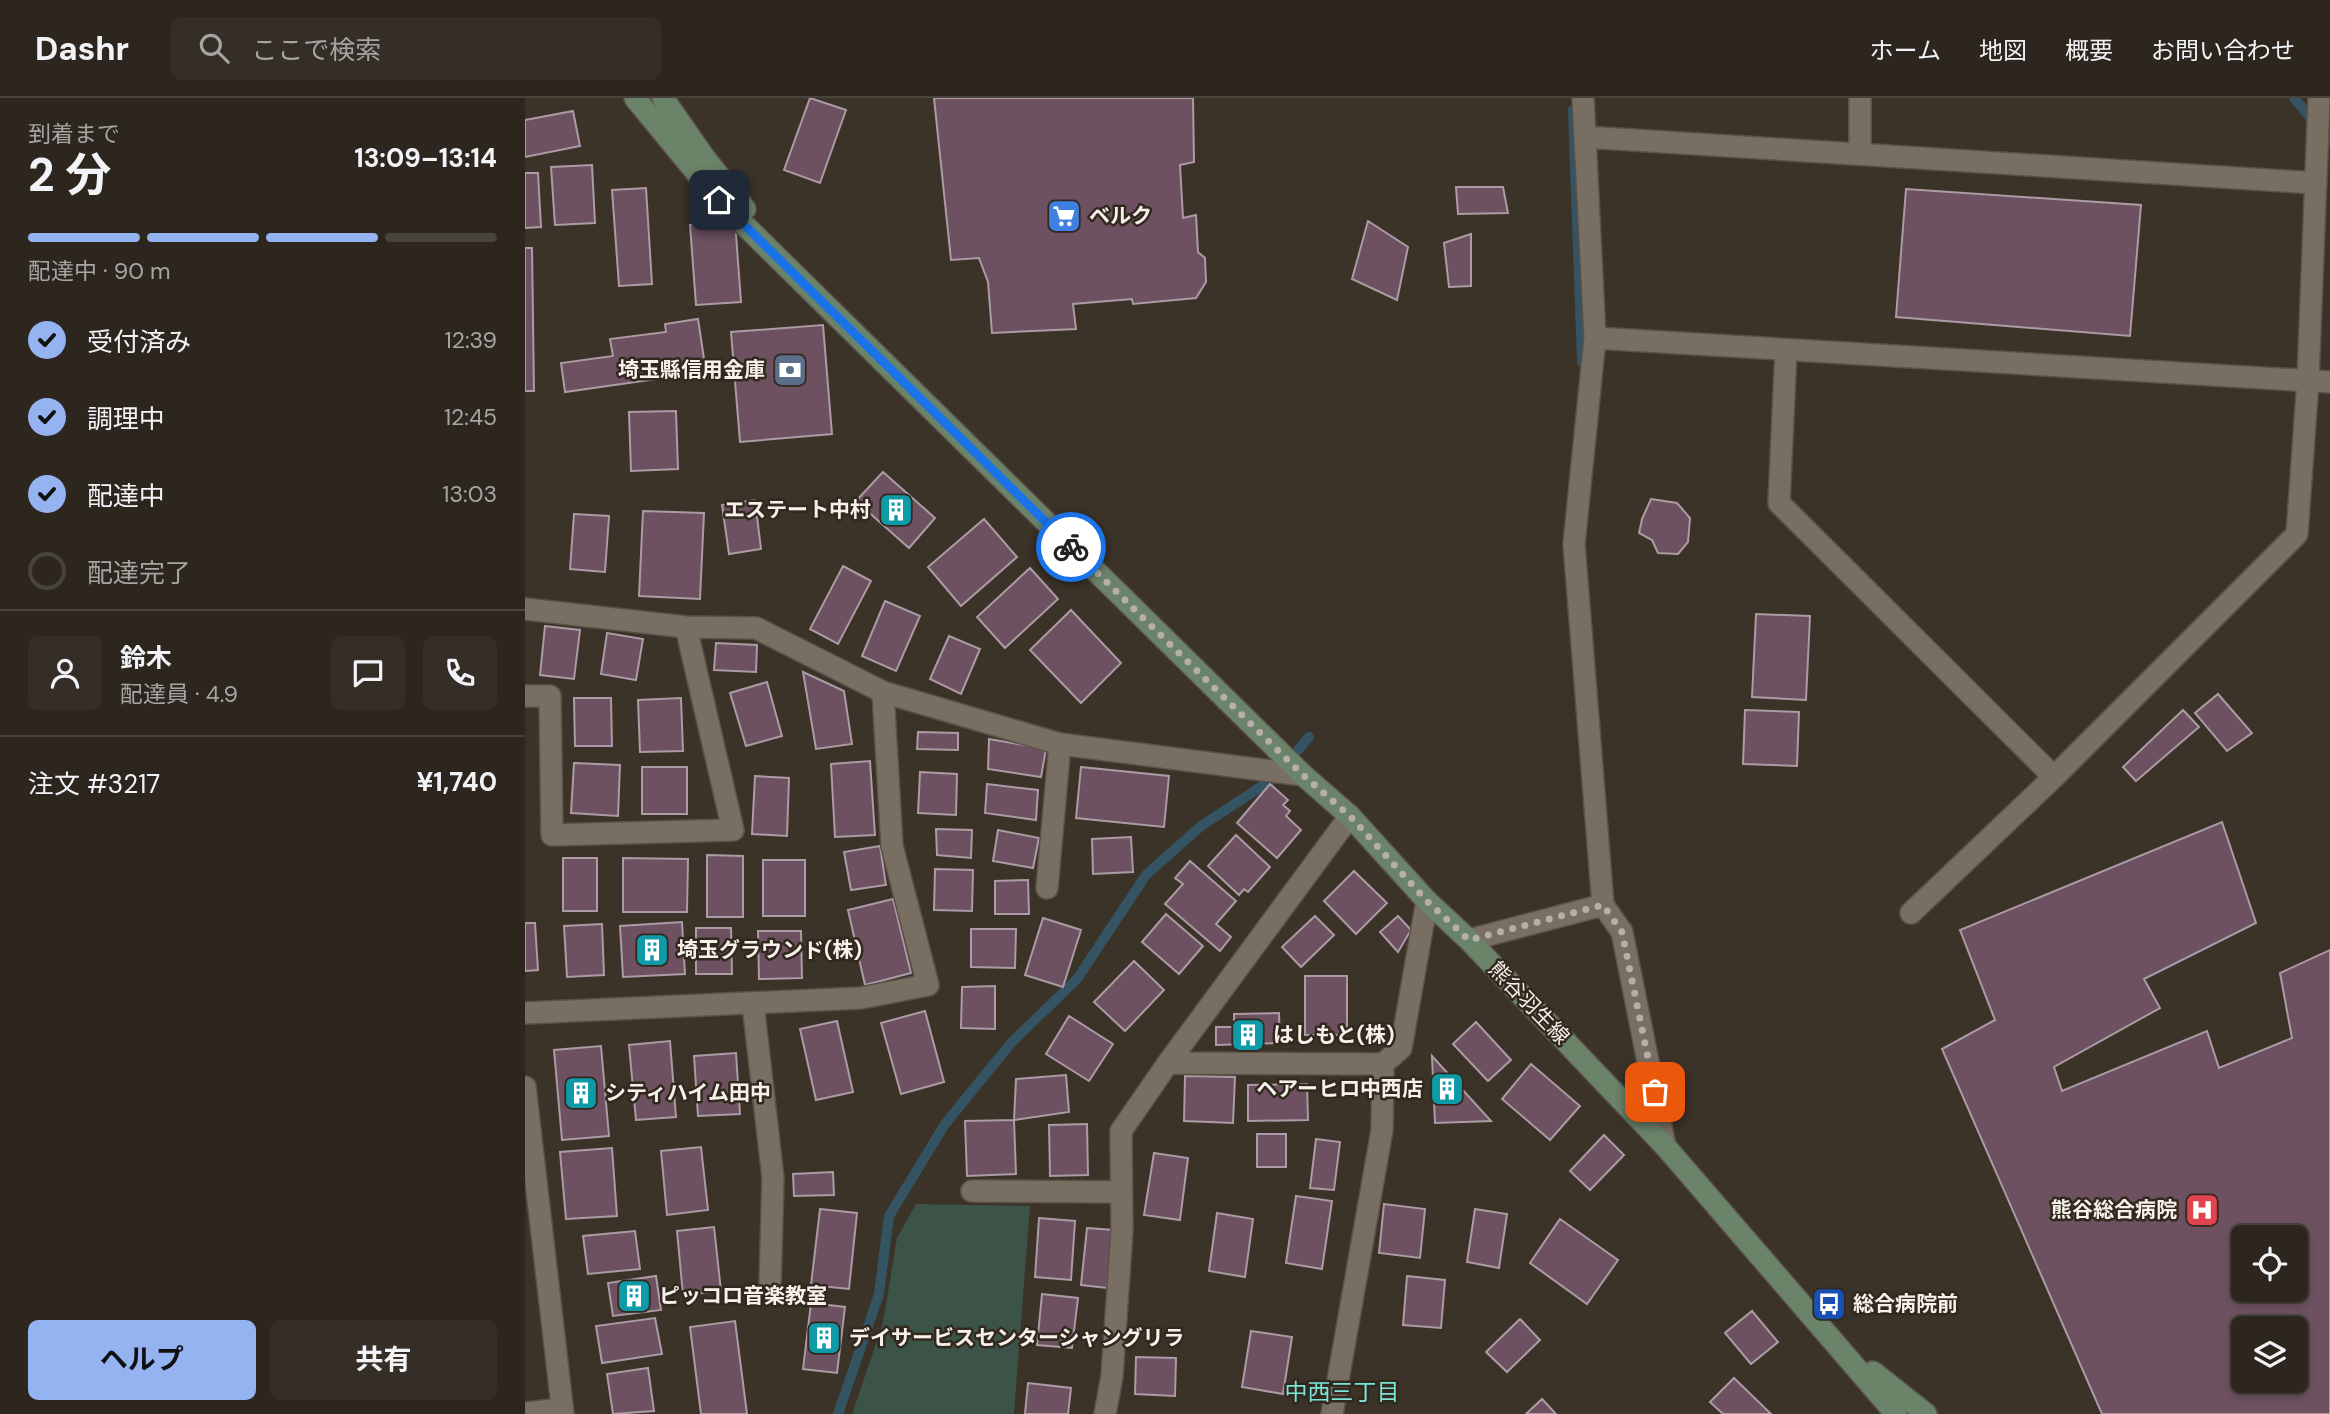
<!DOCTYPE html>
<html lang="ja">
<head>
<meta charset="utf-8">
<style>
  :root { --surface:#2c261e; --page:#342e27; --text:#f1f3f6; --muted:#a6a5a4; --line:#48433c; --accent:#95b2f1 }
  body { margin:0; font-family:"DM Sans","Noto Sans JP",sans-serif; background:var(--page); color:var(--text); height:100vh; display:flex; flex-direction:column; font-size:26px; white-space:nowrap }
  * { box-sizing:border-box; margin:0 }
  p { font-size:23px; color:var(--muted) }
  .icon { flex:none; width:38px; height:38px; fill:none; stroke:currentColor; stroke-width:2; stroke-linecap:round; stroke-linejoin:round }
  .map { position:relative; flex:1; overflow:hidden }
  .panel { display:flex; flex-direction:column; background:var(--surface); width:525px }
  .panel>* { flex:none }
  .tools { position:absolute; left:1706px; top:1127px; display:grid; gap:14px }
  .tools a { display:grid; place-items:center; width:77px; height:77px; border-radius:10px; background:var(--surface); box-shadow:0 4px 10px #0003,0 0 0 2px var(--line); font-size:35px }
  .pin { position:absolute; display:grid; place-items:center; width:60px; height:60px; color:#fff; margin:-30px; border-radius:14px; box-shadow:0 4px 10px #0006 }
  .courier { position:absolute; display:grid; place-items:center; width:70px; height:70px; margin:-35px; border:5px solid #1a73e8; border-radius:50%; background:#fff; color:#222; box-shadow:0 2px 9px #0007 }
  .overview em { font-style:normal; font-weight:700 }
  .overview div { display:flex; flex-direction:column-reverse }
  .overview { display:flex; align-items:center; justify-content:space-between; height:119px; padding:0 28px }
  h1 { font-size:46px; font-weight:700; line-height:52px }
  .bar { display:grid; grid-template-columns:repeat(4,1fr); gap:10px 7px; align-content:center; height:84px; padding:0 28px }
  .bar i { height:9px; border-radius:5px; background:var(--line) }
  .bar .current { background:var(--accent) }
  .bar p { grid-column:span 4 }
  .line { display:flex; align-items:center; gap:18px; padding:0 28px; border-top:2px solid var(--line) }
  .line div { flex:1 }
  .round { display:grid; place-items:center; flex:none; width:74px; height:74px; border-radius:10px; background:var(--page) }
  ol { padding:0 28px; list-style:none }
  li { display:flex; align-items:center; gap:21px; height:77px }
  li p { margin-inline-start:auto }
  li .icon { padding:7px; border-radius:50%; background:var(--accent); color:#111; stroke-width:4 }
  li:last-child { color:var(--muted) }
  li i { width:38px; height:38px; border:4px solid var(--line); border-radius:50% }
  .primary-button { display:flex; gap:14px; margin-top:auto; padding:14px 28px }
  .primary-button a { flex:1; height:80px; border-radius:10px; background:var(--accent); color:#111; font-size:28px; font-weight:700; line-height:80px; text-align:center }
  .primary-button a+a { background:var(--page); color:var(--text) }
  header { display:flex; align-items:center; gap:42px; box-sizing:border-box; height:98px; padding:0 35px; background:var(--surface); border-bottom:2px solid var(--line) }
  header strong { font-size:33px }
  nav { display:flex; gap:38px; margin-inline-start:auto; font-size:24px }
  .search { width:490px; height:63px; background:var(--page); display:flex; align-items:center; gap:18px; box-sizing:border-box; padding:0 24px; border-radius:10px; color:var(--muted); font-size:26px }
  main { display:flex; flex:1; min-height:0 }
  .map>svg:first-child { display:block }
  .green { fill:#3c5348 }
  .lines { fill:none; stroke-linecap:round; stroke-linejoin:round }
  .stream { stroke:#345463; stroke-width:10 }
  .building { fill:#6d5161; stroke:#ab9ba4; stroke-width:2; fill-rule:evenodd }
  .lane-casing { stroke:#5a5149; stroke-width:24 }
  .street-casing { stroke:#5a5149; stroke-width:24 }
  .secondary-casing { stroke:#5a5149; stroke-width:24 }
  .lane { stroke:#796e62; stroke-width:21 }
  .street { stroke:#796e62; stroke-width:21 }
  .secondary { stroke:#6b8369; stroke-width:21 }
  .done { stroke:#b6aea7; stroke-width:7; stroke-dasharray:0 12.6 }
  .route { stroke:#1a73e8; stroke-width:9 }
  .labels { text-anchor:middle; stroke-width:5; stroke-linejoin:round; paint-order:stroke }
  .poi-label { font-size:21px; font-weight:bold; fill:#f8f1eb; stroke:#31281e; text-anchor:start }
  .street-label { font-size:21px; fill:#f8f1eb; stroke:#31281e }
  .neighbourhood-label { font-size:23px; fill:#7ce4d5; stroke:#31281e }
</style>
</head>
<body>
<header>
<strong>Dashr</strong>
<div class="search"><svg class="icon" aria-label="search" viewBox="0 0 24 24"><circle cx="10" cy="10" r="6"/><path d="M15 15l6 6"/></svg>ここで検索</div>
<nav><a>ホーム</a><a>地図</a><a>概要</a><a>お問い合わせ</a></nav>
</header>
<main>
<section class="panel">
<div class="overview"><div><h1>2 分</h1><p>到着まで</p></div><em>13:09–13:14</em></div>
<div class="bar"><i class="current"></i><i class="current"></i><i class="current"></i><i></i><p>配達中 · 90 m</p></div>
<ol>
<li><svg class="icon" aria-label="check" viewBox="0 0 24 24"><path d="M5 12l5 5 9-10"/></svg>受付済み<p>12:39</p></li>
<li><svg class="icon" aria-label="check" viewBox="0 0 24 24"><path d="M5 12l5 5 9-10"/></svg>調理中<p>12:45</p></li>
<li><svg class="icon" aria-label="check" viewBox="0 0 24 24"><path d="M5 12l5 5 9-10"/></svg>配達中<p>13:03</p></li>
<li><i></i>配達完了</li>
</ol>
<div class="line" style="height:126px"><a class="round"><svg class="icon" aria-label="person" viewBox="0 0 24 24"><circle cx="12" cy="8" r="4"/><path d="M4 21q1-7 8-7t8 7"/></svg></a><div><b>鈴木</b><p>配達員 · 4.9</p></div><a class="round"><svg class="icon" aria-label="chat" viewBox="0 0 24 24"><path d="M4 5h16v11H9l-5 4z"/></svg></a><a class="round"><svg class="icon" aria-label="phone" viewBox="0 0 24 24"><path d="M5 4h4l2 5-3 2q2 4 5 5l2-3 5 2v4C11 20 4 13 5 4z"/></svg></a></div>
<div class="line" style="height:91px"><div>注文 #3217</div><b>¥1,740</b></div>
<div class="primary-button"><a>ヘルプ</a><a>共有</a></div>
</section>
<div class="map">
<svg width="1805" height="1316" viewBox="0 0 1805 1316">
  <rect width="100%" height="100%" fill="#3b3228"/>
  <path class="green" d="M391 1106 505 1108 489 1316H327L358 1225 372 1140Z"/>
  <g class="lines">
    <path class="stream" d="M1769 0 1805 43
      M1048 12 1057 264
      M313 1316 354 1196 364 1118 420 1026 486 945 552 881 621 777 676 728 748 681 784 639"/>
  </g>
  <path class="building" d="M285 0 321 12 295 85 259 72Z
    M409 0H668L669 64 655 67 658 120 671 117 673 154 680 160 681 184 671 200 608 206 607 201 548 206 551 231 467 235 463 184 454 160 426 162Z
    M48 13 55 48 0 59V22Z
    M67 67 70 125 30 127 26 69Z
    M0 75H13L16 129 0 130Z
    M931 89H978L983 115 933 116Z
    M121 90 127 186 94 188 87 92Z
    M1381 91 1616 107 1605 238 1371 219Z
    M210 123 216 204 171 207 165 127Z
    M843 123 883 149 872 202 827 181Z
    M946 136V188L924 189 919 145Z
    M0 150H7L9 293H0Z
    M173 221 181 274 40 294 36 265 88 258 85 241 141 234 140 226Z
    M298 227 307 336 215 344 206 234Z
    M151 313 153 371 106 373 104 314Z
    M358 374 410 420 384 450 331 403Z
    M1126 401 1152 405 1165 420 1163 444 1153 456 1133 455 1127 442 1114 435 1117 421Z
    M230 402 236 451 204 456 197 407Z
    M118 413 179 415 175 501 114 498Z
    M49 416 84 418 80 474 45 471Z
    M459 421 492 459 436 508 403 469Z
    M318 468 346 483 313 546 285 531Z
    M505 470 533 501 480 550 452 519Z
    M360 503 395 518 371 573 337 558Z
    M546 512 596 565 556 605 505 552Z
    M1231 516 1285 518 1281 602 1227 599Z
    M20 528 55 532 49 581 15 577Z
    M82 535 118 541 111 582 76 576Z
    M424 538 455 551 436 596 405 581Z
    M191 545 232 547 231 574 189 572Z
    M278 574 319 593 327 646 291 651Z
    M242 584 257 638 221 648 205 595Z
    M1693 596 1727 635 1702 653 1670 615Z
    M49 600H86L87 648H50Z
    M156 600 158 653 115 654 113 602Z
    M1220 612 1274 614 1272 668 1218 666Z
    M1658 612 1674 629 1611 683 1598 669Z
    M393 634 433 635V652L392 651Z
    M464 641 521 651 516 679 463 671Z
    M345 663 350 737 310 739 306 666Z
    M49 665 95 667 93 718 46 715Z
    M117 669H162V716H117Z
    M556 669 644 678 639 729 551 720Z
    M395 674 432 676 431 717 393 715Z
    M230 678 264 680 262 738 227 736Z
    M462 686 513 692 511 722 460 715Z
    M745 686 763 702 758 707 765 713 761 718 776 732 752 760 712 725Z
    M1697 724 1731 825 1619 881 1635 910 1529 969 1537 993 1682 933 1694 970 1767 940 1755 875 1805 852V1316H1577L1417 951 1470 922 1435 832ZM1718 1139H1771V1192H1718ZM1718 1230H1771V1283H1718Z
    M411 731 447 732 446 760 412 757Z
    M473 732 514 740 508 770 468 763Z
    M711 737 745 769 723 794 719 791 714 797 683 768Z
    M606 739 608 774 568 776 567 741Z
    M355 748 361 787 326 792 319 754Z
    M182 757 218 758V819H182Z
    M38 760H72V813H38Z
    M98 760 163 761 162 814H98Z
    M238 762H280V818H238Z
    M665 763 711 803 691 826 706 839 695 853 640 806 658 786 650 780Z
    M410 771 448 772 447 813 409 812Z
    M829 773 862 805 831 836 799 803Z
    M503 782 504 816H470V783Z
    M368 801 386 875 340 887 323 812Z
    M641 816 678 848 654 876 617 844Z
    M790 818 809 837 776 869 757 849Z
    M873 818 886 832 873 854 855 834Z
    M518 820 556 832 538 889 500 877Z
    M157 824 160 876 98 879 95 828Z
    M0 825H10L13 872 0 873Z
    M77 826 79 877 42 879 39 828Z
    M171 830H206L207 876H171Z
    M446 831H491L490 870 446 869Z
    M233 833H276L277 880 234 881Z
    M609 863 639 892 600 933 569 904Z
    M780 878H822V937H780Z
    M470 888V931L436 930 437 889Z
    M400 913 419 984 376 996 356 925Z
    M754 915 755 945 691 947V929H709V916Z
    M544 918 588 946 564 983 521 956Z
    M312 923 328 994 291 1002 275 931Z
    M951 924 986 962 963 983 928 946Z
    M145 943 151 1019 111 1022 104 947Z
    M76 948 84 1038 37 1042 29 952Z
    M211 955 215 1016 173 1018 169 958Z
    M907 958 966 1023 910 1025Z
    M1006 966 1055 1008 1025 1042 977 1001Z
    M541 977 544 1014 489 1022 491 981Z
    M660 978 710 979 708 1025 659 1023Z
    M782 986 783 1022 723 1023V987Z
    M489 1022 491 1076 442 1078 440 1023Z
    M562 1026 563 1077 525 1078 524 1027Z
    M732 1036H761V1069H732Z
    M1079 1037 1099 1057 1065 1092 1045 1073Z
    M791 1041 815 1044 809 1092 785 1090Z
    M176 1049 183 1112 142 1117 136 1053Z
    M87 1050 92 1118 41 1121 35 1054Z
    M629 1055 663 1060 655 1122 619 1117Z
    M308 1074 309 1097 269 1098 268 1076Z
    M771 1098 807 1103 797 1171 761 1165Z
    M859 1106 900 1111 895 1160 854 1155Z
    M295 1111 332 1115 324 1191 286 1187Z
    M950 1111 982 1116 974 1170 942 1164Z
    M692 1115 728 1121 720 1179 684 1173Z
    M514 1120 550 1123 546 1182 510 1179Z
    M1035 1121 1093 1162 1062 1206 1005 1165Z
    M189 1129 196 1193 158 1197 152 1133Z
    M562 1130 588 1132 582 1190 556 1187Z
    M110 1133 115 1171 63 1176 58 1138Z
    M131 1178 136 1212 88 1218 83 1185Z
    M882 1178 920 1182 916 1230 878 1227Z
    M517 1196 553 1200 547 1250 512 1247Z
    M286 1205 320 1209 312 1275 278 1271Z
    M1227 1213 1253 1244 1226 1266 1200 1235Z
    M130 1220 137 1256 77 1265 71 1228Z
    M995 1221 1015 1242 982 1274 961 1254Z
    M210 1223 222 1316H176L165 1229Z
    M726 1233 767 1239 758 1296 717 1289Z
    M611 1259 651 1260 650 1298 610 1296Z
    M123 1270 129 1313 88 1316 82 1276Z
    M1209 1280 1246 1316H1198L1185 1304Z
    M503 1285 546 1290 543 1316H500Z
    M1017 1301 1031 1316H1001Z"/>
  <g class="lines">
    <g class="lane-casing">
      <path id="lane" d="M522 790 535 646
        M1078 807 1097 834 1140 1048
        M228 906 248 1080 245 1188
        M0 989 38 1316
        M447 1093 596 1094
        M0 1315 37 1311"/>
    </g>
    <g class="street-casing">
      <path id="street" d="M1335 0V56
        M1060 39 1791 85
        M1070 240 1805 284
        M1261 252 1254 405 1529 679 1386 815
        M0 511 161 529 231 530 358 594 535 646 778 677
        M0 598H25L27 737 208 732 161 529
        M1529 679 1772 436 1783 282 1794 0
        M944 842 1078 807 1049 446 1070 240 1058 0
        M0 915 336 900 403 887 367 748 358 594
        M643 965 858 966 876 950 902 803
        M580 1316 587 1278 597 1132 596 1033 643 965 825 718
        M807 1316 857 1032 858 966"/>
    </g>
    <g class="secondary-casing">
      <path id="secondary" d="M110 0 194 102 778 677 825 718 902 803 944 842 1140 1048 1371 1316
        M138 0 179 59 220 111
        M1348 1274 1401 1316"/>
    </g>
    <use href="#lane" class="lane"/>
    <use href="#street" class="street"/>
    <use href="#secondary" class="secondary"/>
  </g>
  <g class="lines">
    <path class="done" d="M546 449 778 677 825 718 902 803 944 842 1078 807 1097 834 1130 994"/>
    <path class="route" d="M194 102 546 449"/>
  </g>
  <defs>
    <g id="supermarket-square" transform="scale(1.75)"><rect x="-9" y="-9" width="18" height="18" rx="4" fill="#3f7fe0" stroke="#31281e"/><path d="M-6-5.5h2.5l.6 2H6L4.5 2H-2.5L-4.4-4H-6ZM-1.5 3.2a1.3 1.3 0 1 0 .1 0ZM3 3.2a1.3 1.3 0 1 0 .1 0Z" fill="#fff"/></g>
    <g id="bank-square" transform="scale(1.75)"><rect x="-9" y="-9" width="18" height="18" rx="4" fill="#5c6f8a" stroke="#31281e"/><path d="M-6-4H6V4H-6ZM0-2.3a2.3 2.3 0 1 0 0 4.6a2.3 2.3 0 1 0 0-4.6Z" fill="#fff"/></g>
    <g id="building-square" transform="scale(1.75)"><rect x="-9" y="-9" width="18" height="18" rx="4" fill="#0f9aa8" stroke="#31281e"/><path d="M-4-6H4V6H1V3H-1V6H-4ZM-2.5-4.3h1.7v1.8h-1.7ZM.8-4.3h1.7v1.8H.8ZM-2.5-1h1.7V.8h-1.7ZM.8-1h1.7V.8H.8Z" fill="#fff"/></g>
    <g id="hospital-square" transform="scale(1.75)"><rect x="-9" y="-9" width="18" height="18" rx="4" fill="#e0444e" stroke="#31281e"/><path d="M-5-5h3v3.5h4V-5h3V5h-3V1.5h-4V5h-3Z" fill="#fff"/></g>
    <g id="bus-square" transform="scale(1.75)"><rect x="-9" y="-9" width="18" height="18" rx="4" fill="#1a4fb4" stroke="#31281e"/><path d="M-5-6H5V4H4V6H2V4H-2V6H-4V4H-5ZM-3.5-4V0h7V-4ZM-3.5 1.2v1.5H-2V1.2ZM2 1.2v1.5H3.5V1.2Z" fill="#fff"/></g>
  </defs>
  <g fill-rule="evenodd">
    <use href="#supermarket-square" x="539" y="118"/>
    <use href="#bank-square" x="265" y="272"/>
    <use href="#building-square" x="371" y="412"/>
    <use href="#building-square" x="127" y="852"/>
    <use href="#building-square" x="723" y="937"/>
    <use href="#building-square" x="922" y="991"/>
    <use href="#building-square" x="56" y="995"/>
    <use href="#hospital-square" x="1677" y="1112"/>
    <use href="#building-square" x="109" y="1198"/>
    <use href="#bus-square" x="1304" y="1206"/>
    <use href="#building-square" x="299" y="1240"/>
  </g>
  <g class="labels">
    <g class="poi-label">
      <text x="564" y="125">ベルク</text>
      <text x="240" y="279" text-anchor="end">埼玉縣信用金庫</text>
      <text x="346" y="419" text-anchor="end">エステート中村</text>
      <text x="152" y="859">埼玉グラウンド(株)</text>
      <text x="748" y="944">はしもと(株)</text>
      <text x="898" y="998" text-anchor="end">ヘアーヒロ中西店</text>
      <text x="80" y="1002">シティハイム田中</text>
      <text x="1652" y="1119" text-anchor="end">熊谷総合病院</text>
      <text x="134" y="1205">ピッコロ音楽教室</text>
      <text x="1328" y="1213">総合病院前</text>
      <text x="324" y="1247">デイサービスセンターシャングリラ</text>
    </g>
    <g class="street-label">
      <text transform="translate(1004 905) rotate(46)" y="7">熊谷羽生線</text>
    </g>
    <g class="neighbourhood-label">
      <text x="817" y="1302">中西三丁目</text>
    </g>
  </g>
</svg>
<div class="tools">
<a><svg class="icon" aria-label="locate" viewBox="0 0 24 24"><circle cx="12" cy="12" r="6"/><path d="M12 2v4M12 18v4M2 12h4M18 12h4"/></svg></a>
<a><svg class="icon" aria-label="layers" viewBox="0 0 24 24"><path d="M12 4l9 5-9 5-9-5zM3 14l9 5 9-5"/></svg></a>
</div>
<div class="pin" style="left:1130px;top:994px;background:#ea580c"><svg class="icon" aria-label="bag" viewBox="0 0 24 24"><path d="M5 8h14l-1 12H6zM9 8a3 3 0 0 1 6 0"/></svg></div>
<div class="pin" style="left:194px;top:102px;background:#1f2937"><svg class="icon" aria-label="home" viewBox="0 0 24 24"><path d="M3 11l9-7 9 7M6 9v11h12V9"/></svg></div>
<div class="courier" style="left:546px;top:449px"><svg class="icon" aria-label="bike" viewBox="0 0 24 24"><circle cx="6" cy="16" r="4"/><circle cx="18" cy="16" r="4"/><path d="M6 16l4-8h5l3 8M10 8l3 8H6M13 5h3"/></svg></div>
</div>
</main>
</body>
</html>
